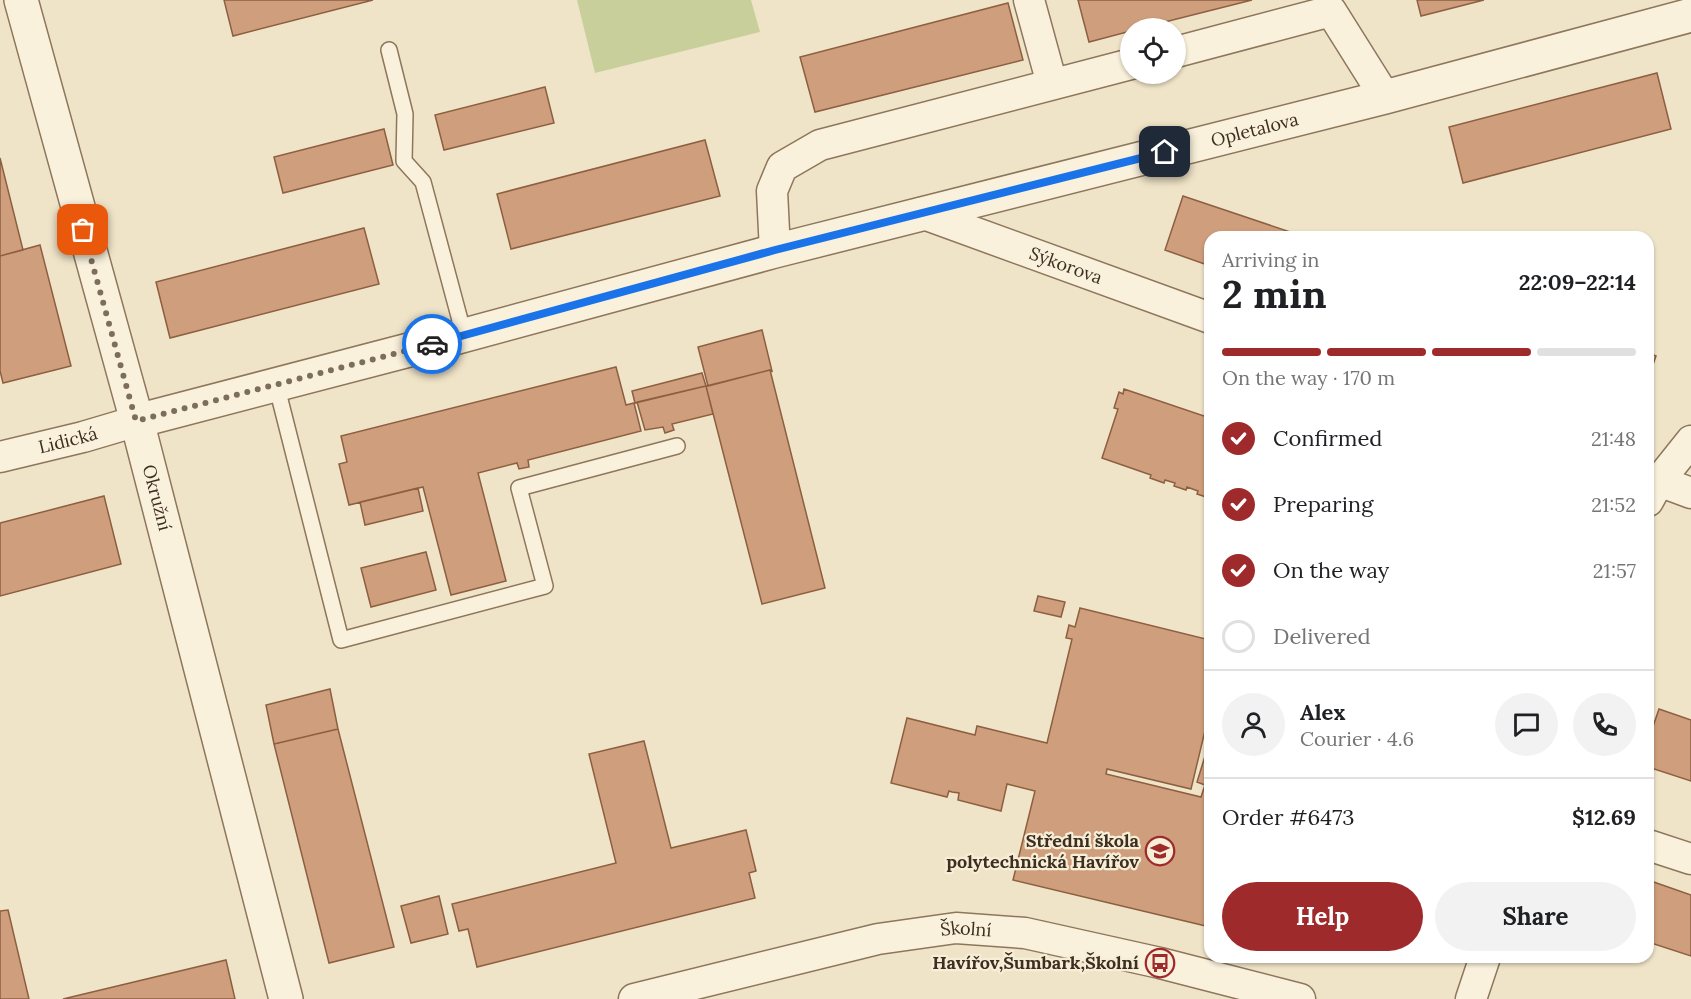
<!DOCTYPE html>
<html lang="en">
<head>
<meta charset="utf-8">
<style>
  :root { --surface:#fff; --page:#f2f2f2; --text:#202124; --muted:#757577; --line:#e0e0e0; --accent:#9e2a2b }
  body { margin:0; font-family:Lora,serif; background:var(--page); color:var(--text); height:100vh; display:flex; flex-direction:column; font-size:22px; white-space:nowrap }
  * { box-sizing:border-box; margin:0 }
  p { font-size:20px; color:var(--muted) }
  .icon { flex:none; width:33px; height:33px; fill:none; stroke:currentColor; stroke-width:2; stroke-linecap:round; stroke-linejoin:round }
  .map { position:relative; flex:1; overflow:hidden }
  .side { position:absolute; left:1204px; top:231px; width:450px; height:732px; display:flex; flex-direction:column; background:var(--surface); border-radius:18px; box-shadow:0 2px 4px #0004 }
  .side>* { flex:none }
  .tools { position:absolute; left:1120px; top:18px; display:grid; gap:12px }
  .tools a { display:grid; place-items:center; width:66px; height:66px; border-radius:50%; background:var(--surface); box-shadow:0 2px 4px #0004; font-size:30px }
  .pin { position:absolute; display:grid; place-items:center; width:51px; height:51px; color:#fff; margin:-26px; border-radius:12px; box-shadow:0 3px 9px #0006 }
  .courier { position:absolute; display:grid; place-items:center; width:60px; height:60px; margin:-30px; border:4px solid #1a73e8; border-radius:50%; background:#fff; color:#222; box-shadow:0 2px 8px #0007 }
  .headline em { font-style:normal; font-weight:800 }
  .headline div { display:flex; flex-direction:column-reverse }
  .headline { display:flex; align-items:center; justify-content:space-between; height:102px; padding:0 18px }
  h1 { font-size:39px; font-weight:800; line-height:45px }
  .bar { display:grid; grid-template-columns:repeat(4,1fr); gap:9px 6px; align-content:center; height:72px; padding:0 18px }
  .bar i { height:8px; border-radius:4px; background:var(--line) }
  .bar .current { background:var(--accent) }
  .bar p { grid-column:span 4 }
  .line { display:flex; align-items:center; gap:15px; padding:0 18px; border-top:2px solid var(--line) }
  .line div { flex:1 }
  .round { display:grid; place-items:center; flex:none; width:63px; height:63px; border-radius:32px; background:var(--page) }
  ol { padding:0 18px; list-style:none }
  li { display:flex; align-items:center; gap:18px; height:66px }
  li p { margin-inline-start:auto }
  li .icon { padding:6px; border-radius:50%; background:var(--accent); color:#fff; stroke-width:4 }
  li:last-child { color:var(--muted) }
  li i { width:33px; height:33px; border:3px solid var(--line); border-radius:50% }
  .cta { display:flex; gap:12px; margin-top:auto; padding:12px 18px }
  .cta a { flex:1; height:69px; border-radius:36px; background:var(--accent); color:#fff; font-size:24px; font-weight:800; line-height:69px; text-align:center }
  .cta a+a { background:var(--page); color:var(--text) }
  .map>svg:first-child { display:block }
  .green { fill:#c9cf9b }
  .building { fill:#cf9f7d; stroke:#8d5f41; stroke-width:1.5 }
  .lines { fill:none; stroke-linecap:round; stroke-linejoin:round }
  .service-casing { stroke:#8d765c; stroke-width:18 }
  .minor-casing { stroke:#8d765c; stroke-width:33 }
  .tertiary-casing { stroke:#8d765c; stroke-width:36 }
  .service { stroke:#faf1dc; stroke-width:15 }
  .minor { stroke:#faf1dc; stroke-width:30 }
  .tertiary { stroke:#faf1dc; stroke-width:33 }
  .done { stroke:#7c6e5b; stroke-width:6; stroke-dasharray:0 10.8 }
  .route { stroke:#1a73e8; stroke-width:8 }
  .labels { text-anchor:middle; stroke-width:4.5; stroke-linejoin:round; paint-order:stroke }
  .street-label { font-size:18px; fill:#3d2e20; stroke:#f7eed8 }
  .poi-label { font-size:18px; font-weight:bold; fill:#3d2e20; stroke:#f7eed8; text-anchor:end }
</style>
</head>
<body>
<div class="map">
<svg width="1691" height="999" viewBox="0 0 1691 999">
  <rect width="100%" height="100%" fill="#f0e4c8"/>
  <path class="green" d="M577 0H751L760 32 595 73Z"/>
  <path class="building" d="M224 0H373L233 36Z
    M1078 0H1252L1141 28H1131V31L1089 42Z
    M1417 0H1484L1421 16Z
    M1008 3 1023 60 815 112 800 57Z
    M1657 73 1671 129 1463 183 1449 127Z
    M545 87 554 123 444 150 435 115Z
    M384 129 393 165 283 193 274 157Z
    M705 140 720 196 511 249 497 194Z
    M0 158 23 250 0 256Z
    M1183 196 1305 237H1210V266L1165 250Z
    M364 228 379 284 170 338 156 282Z
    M40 245 71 366 3 383 0 371V256Z
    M762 330 772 371 770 370 708 386 698 347Z
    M1648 353 1656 356 1648 379Z
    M616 367 626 405 634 403 641 431 528 460 529 467 519 469 517 463 478 473 506 581 451 595 423 487 349 505 339 464 347 462 341 436Z
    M770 370 825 588 762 604 706 386Z
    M702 373 706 386 635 403 632 391Z
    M706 386 713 414 672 424 674 430 665 433 663 427 645 430 637 402Z
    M1124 389 1210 418V495L1209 498 1197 494 1198 491 1187 487 1186 490 1174 486 1175 483 1165 480 1164 483 1150 478 1151 475 1102 458 1118 409 1114 408 1119 392 1123 394Z
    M418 488 423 511 365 525 360 502Z
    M104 496 121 564 0 596V523Z
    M426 552 436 590 371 607 361 568Z
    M1038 596 1065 602 1061 617 1034 611Z
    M1080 608 1210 640V710L1191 789 1107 769 1106 774 1201 797 1205 785 1197 782 1210 740V927L1013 880 1035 791 1007 784 1001 811 958 800 959 793 952 792 949 791 947 797 891 783 907 718 975 735 977 726 1047 743 1072 639 1066 638 1069 625 1075 627Z
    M330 689 338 729 274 744 266 705Z
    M1659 709 1691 720V781L1648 767V741Z
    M338 729 394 947 329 963 274 744Z
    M644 741 671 848 746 830 756 871 749 873 755 898 477 967 468 929 459 931 452 904 616 863 589 754Z
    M1648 880 1691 895V956L1648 942Z
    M439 896 448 934 411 943 401 906Z
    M8 910 29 999H0V911Z
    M226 960 235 999H63Z"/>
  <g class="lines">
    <g class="service-casing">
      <path id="service" d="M389 50 405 114 404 161 423 182 464 335
        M276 384 341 640 545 586 519 488 677 446"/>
    </g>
    <g class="minor-casing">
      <g id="minor">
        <path d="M1029 0 1052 84"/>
        <path d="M1176 52 1331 11 1385 97"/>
        <path id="s1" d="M921 213 1210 318"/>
        <path d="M775 251 772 191 782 167 820 145 1131 64"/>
        <path id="s2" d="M0 457 83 437 137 421"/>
        <path d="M1648 477 1691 493"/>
        <path d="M1648 501 1659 481 1691 441"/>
        <path d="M1648 845 1691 859"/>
        <path id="s3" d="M634 999 878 939 956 928 1025 933 1160 963 1300 999"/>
        <path d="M1471 999 1485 957"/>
      </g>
    </g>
    <g class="tertiary-casing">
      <g id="tertiary">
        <path id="s4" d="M21 0 137 421 286 999"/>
        <path id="s5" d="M137 421 432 344 775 251 1385 97 1691 15"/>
      </g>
    </g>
    <use href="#service" class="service"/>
    <use href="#minor" class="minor"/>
    <use href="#tertiary" class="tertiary"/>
  </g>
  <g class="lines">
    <path class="done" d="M83 230 136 421 432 344"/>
    <path class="route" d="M432 344 775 250 1165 152"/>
  </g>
  <defs>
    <g id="school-ring" transform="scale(1.5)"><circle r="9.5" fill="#f7eed8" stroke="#9e2a2b" stroke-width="1.5"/><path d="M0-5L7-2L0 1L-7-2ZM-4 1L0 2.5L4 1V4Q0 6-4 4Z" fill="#9e2a2b"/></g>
    <g id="bus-ring" transform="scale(1.5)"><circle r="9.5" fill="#f7eed8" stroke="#9e2a2b" stroke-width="1.5"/><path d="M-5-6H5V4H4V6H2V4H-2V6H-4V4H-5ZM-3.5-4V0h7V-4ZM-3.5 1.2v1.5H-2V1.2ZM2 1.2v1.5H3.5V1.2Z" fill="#9e2a2b"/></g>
  </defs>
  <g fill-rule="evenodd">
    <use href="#school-ring" x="1160" y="851"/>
    <use href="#bus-ring" x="1160" y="963"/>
  </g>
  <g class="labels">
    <g class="street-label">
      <text dy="6" stroke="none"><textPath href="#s5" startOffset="1155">Opletalova</textPath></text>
      <text dy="6" stroke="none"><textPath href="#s1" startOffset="154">Sýkorova</textPath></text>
      <text dy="6" stroke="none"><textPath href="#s2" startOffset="70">Lidická</textPath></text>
      <text dy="6" stroke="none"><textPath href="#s4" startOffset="516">Okružní</textPath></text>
      <text dy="6" stroke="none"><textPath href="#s3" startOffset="340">Školní</textPath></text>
    </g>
    <g class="poi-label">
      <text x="1139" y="847">Střední škola<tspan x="1139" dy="21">polytechnická Havířov</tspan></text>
      <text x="1139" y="969">Havířov,Šumbark,Školní</text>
    </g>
  </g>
</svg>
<div class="tools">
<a><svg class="icon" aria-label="locate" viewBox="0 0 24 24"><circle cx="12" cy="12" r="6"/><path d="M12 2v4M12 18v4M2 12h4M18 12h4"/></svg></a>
</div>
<div class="pin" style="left:83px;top:230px;background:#ea580c"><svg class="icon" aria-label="bag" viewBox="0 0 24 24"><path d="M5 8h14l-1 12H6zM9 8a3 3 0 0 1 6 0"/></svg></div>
<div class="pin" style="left:1165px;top:152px;background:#1f2937"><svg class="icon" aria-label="home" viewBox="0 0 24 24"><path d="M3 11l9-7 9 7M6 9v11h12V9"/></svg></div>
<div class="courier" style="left:432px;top:344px"><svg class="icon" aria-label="car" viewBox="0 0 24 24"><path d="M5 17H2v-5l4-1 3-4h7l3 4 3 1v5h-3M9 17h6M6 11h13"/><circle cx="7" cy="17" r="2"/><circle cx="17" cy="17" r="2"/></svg></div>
<section class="side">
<div class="headline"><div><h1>2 min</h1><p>Arriving in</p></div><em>22:09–22:14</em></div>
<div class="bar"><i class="current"></i><i class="current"></i><i class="current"></i><i></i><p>On the way · 170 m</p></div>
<ol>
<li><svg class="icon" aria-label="check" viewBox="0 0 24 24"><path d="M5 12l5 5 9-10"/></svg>Confirmed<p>21:48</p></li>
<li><svg class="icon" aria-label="check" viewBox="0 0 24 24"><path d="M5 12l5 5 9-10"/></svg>Preparing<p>21:52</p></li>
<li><svg class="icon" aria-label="check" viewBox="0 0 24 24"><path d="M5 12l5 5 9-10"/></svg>On the way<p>21:57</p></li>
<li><i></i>Delivered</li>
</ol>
<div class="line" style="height:108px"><a class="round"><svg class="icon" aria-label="person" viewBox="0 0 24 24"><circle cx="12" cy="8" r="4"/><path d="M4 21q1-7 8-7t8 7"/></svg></a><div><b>Alex</b><p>Courier · 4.6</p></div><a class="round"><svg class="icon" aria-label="chat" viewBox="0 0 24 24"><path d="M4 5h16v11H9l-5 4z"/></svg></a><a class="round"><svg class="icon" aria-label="phone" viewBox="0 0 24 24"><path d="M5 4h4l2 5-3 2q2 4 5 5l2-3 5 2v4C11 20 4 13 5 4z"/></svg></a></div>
<div class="line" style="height:78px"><div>Order #6473</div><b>$12.69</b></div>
<div class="cta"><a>Help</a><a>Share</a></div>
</section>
</div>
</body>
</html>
